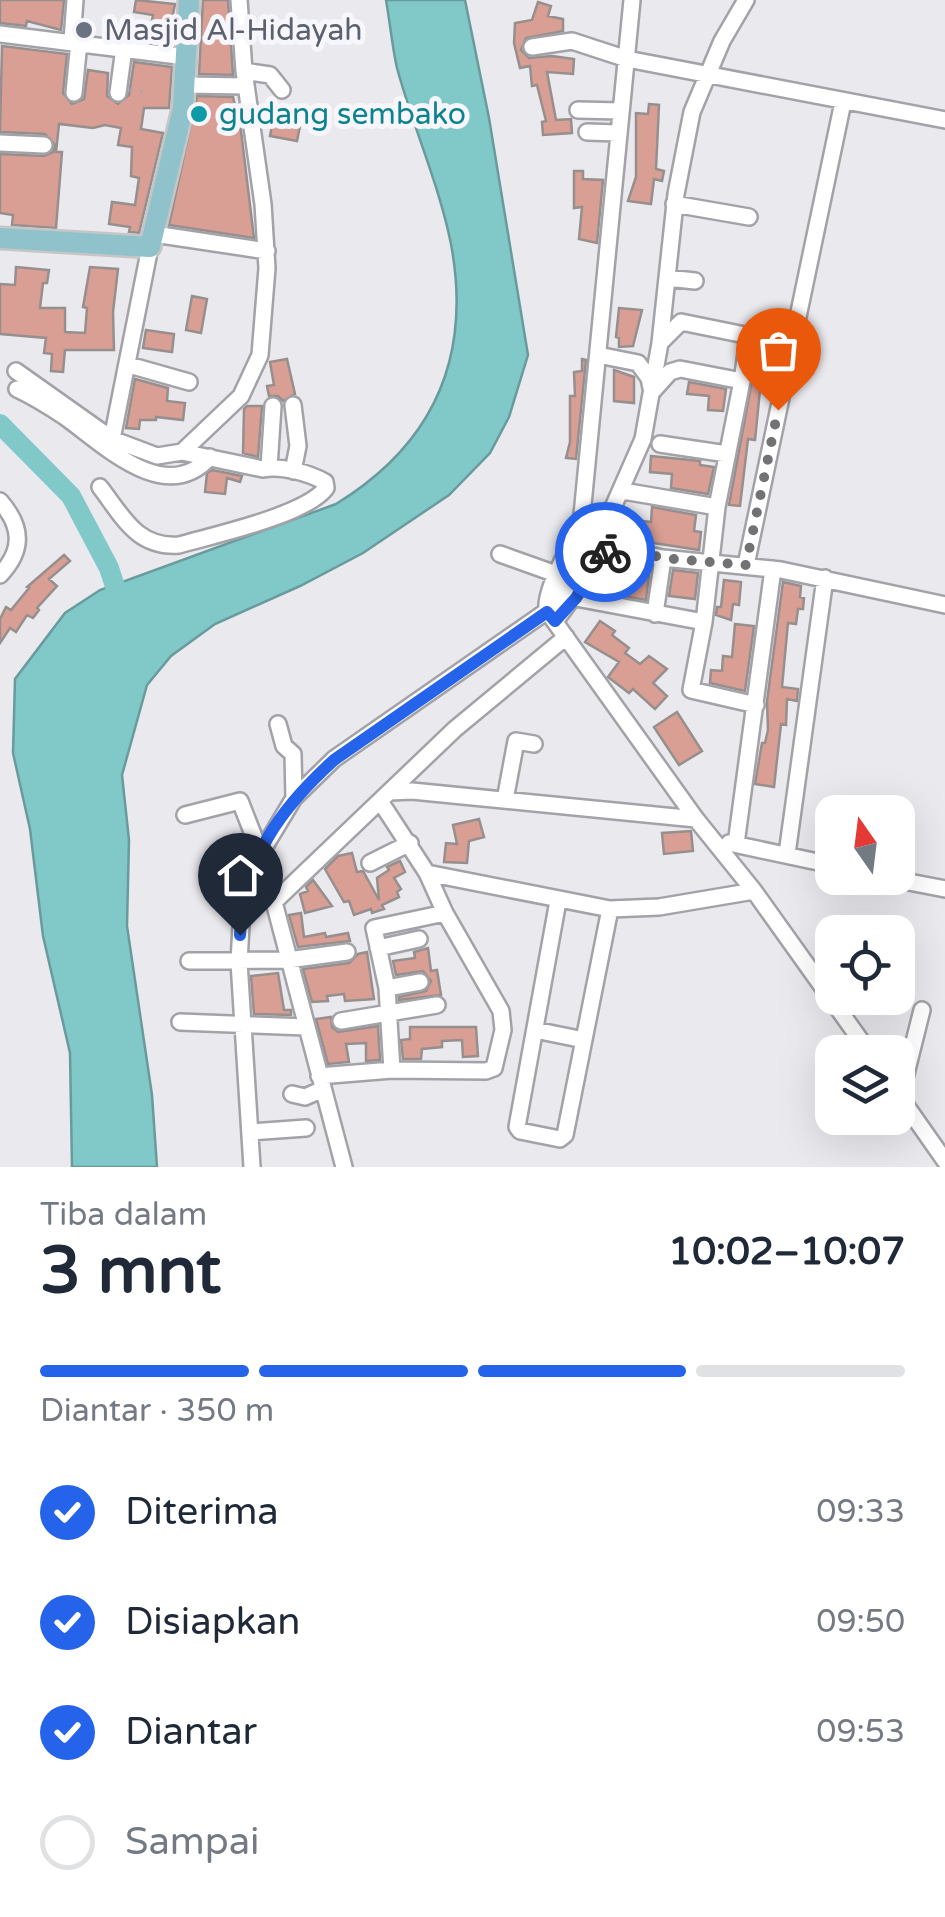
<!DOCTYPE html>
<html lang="id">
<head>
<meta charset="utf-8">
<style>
  :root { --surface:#fff; --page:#f2f2f3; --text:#1f2937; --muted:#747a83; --line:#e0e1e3; --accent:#2563eb }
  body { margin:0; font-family:"Varela Round",sans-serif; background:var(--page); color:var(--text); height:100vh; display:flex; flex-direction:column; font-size:38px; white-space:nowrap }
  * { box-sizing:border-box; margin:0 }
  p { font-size:32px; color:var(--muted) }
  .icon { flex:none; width:55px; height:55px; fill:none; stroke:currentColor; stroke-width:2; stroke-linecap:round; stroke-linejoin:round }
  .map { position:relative; height:1167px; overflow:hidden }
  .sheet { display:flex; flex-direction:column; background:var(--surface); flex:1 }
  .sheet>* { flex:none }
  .needle { width:65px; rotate:346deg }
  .buttons { position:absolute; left:815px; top:795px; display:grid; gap:20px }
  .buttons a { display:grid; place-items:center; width:100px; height:100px; border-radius:20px; background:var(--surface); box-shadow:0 10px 40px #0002; font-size:50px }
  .pin { position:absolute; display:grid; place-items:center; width:85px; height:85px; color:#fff; margin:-102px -42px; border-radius:50% 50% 50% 0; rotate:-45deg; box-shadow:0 0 10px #0007 }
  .pin .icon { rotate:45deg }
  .courier { position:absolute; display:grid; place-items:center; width:100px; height:100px; margin:-50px; border:8px solid #2563eb; border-radius:50%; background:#fff; color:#222; box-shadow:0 2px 12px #0007 }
  .summary em { font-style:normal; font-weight:700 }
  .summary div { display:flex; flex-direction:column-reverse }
  .summary { display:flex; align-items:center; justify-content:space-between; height:170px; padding:0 40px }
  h1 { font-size:65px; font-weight:700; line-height:75px }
  .bar { display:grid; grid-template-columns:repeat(4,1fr); gap:15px 10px; align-content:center; height:120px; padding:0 40px }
  .bar i { height:12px; border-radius:8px; background:var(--line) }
  .bar .current { background:var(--accent) }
  .bar p { grid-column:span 4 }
  ol { padding:0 40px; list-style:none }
  li { display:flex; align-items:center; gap:30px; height:110px }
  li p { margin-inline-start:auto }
  li .icon { padding:10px; border-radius:50%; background:var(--accent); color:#fff; stroke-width:4 }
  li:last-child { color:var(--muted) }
  li i { width:55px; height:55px; border:5px solid var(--line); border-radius:50% }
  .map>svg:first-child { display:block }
  .water { fill:#81c8c9; stroke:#699b9c; stroke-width:2.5 }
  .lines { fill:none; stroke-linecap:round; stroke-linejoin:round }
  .river { stroke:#81c8c9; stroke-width:20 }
  .building { fill:#d99f94; stroke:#968f8e; stroke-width:2.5 }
  .minor-casing { stroke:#a2a2a8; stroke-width:20 }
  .major-casing { stroke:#c6c6c6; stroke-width:25 }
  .path { stroke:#a6a6aa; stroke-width:2.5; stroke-dasharray:2.5 8; stroke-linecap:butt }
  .minor { stroke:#fff; stroke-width:15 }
  .major { stroke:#8fc2cb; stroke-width:20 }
  .done { stroke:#727275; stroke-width:10; stroke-dasharray:0 18 }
  .route { stroke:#2563eb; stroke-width:12 }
  .worship-dot { fill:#6b7280; stroke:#f6f6fc; stroke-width:4 }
  .culture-dot { fill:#0f9aa8; stroke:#f6f6fc; stroke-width:4 }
  .labels { text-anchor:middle; stroke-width:10; stroke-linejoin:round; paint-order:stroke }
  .worship-label { font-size:30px; fill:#5b616d; stroke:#f6f6fc; text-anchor:start }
  .culture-label { font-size:30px; fill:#0d838f; stroke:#f6f6fc; text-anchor:start }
</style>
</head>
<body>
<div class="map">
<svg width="945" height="1167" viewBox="0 0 945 1167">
  <rect width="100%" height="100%" fill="#e9e9ee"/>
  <path class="water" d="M386 0H465L489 118 528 355 509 417 490 453 449 495 363 553 300 586 215 624 171 656 147 685 122 775 129 840 127 926 152 1095 157 1167H72L70 1053 43 936 30 829 13 753 15 679 65 613 100 590 336 504C434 444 472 357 451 244 439 184 413 127 397 68 392 46 390 22 386 0Z"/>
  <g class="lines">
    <path class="river" d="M0 424 71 496 109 568 123 611"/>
  </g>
  <path class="building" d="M0 0H64L61 30 27 21 26 26 0 23Z
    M136 0 175 4 170 29 151 25 153 15 134 12Z
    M203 0H228L233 75 199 74Z
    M538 2 551 6 548 16 563 19V31L526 38 521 50 529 58 552 56 574 59 573 74 547 72 556 120 571 119 572 133 543 135 542 122 546 121 537 85 532 86 530 66 520 68 514 43 515 23 532 20Z
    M2 46 67 54 63 93 72 104 84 99 88 70 108 73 107 96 118 104 129 95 134 62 172 67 169 108H144L141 129 163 133 139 233 129 232 130 227 109 224 112 202 135 205 139 178 131 176 132 147 118 145 121 128 105 125 93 128 59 124 56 152H62L56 228 12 225 13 215 0 213V154L44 156 53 152 55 145 45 134 0 132Z
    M197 96 233 97 241 131 254 238 169 225Z
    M649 104 659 105 656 169 664 171 662 181 654 179 651 204 628 201 636 177V113L648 114Z
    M274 116 301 121 297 141 270 136Z
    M574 171H583V179L603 180 597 243 579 239 582 207 574 208Z
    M16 267 49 270 47 283H43L40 308H65V332L85 333 87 308 83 307 90 267 118 269 113 312 114 350H65L63 372 51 371 52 354 44 353 46 338 0 334V284L15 285Z
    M192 296 207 299 201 333 186 330Z
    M619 308 642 310 633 346 619 347V338L616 337Z
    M146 330 174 334 172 352 143 348Z
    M287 359 295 394 283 401 278 396H269L267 386 274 385 270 362Z
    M582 359 586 360 576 459 566 458 570 442V396H575L574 372 582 371Z
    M756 359 763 360 755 440 748 439 740 506 729 505Z
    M614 370 634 377V403L614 401Z
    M135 379 168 388 167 401 185 403 183 420 156 417V420H140L139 429 126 428Z
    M689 382 726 389 723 411 708 410 709 396 687 394Z
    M247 406H262L258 457 243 453 244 409Z
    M651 456 700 461V465L714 467 708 494 671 488 672 474 650 472Z
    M212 470 242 476 240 482 227 478 225 494 205 492 207 473Z
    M652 507 696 515 694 531 701 532 699 550 628 539 617 533 618 526 642 528V521L651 522Z
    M64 555 70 561 49 579 57 586 37 608 39 610 33 618 27 615 16 632 10 628 0 643V619L6 607 11 610 29 588 27 587Z
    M620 560 650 567 646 600 592 590 608 569 619 574Z
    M673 570 698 573 695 599 669 596Z
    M724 580 741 582 739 605 733 604 731 620 716 615 717 607H721Z
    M783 582 801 586 800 597 804 598 803 609H798L796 624 788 623 782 687 798 689 797 701 787 699 786 725 781 724 774 787 755 784 762 743H765L768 730 767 701Z
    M600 621 615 631 612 635 629 648 625 653 640 664 649 656 667 669 653 683 667 696 655 709 633 689 629 693 608 677 619 662 585 642Z
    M735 624 754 626 745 691 710 683 711 670 722 671 723 656 732 657Z
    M677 712 702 751 679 765 654 727Z
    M479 819 484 837 469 841 467 863 444 862 446 843 457 844 453 825Z
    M691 831 693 851 664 854 662 833Z
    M352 853 357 872 363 871 379 900 377 878 389 870 387 867 400 861 405 872 394 878 401 889 397 892 399 897 382 905 384 909 372 913 371 909 354 915 349 901 344 902 325 869 338 856Z
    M313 880 332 906 305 913 300 894 308 891 306 887Z
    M301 913 304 937 325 933 326 937 348 933 350 941 298 947 289 915Z
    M428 948 431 971 437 970 441 995 399 1000V997L426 991 431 981 423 971 396 975 393 961 415 958 414 952Z
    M367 952 374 999 345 1001 344 994 327 996 328 1001 312 1002 303 969 349 963 358 954Z
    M278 973 284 1010H291V1015L254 1014 251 976Z
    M331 1017 332 1027 338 1032 378 1026 380 1060 366 1061V1043L346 1044 349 1062 328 1064 316 1019Z
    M410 1027H476L478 1056 463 1057 462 1040 442 1041V1047L422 1049 421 1059H403L401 1040 410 1039Z"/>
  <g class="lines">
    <g class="minor-casing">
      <path id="minor" d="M632 0 582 515C575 543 544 586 547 611L696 819 754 891 869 1052
        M0 34 186 57
        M72 40 75 0
        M532 47 572 41 627 59 945 120
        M244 71 270 75 282 90
        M185 85 245 86
        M74 93 79 42
        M118 93 124 48
        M578 110 620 111
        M587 132 618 133
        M0 143 44 145
        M674 204 749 217
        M154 234 267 251
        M667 278 695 281
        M660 343 681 322 745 335 748 339 742 381
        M598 355 638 363 649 378 651 388
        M129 365 189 382
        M16 371 112 439 157 456 182 452 241 396 260 355 267 268 263 204 244 71 239 0
        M17 389C34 397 50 407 65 417 103 444 165 507 210 457
        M652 392 670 372 680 369 742 381 717 507 704 622 691 690 756 705
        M293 405 298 446 293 471
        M112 439 150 247
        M660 444 727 454
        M269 467 273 406
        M100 487C123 517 137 548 179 545 214 535 306 515 326 488L325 482C309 473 281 465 263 469L182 452
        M623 491 717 507
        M0 501C22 526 24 550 0 575
        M600 532 615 547 625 550 663 558 781 570 945 605
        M500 554 556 574
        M746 565 843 102
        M576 598 704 622
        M655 614 663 558
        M555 621C570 604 601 553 615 547
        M278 724 284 746 293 754 294 798
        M390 792 412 791 696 819
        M505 800 516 741 534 744
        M185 815 240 801 260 852
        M729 843 832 865
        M736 844 773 569
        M787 854 825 578
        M257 857 274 902
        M370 863 410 843
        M427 873 610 909 659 907 754 891
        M888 878 945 889
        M558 901 517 1127 520 1131 560 1139 565 1135 610 909
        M378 948 419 939
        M189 961 288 960 347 952
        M387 988 420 982
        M341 1021 437 1005
        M180 1022 306 1027
        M535 1030 584 1040
        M392 1070 387 988 374 928 445 913
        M319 1076 392 1070 486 1071 494 1068 503 1030 501 1011 445 913 427 873 380 801
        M292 1094 305 1097 323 1089
        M898 1094 945 1161
        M900 1098 922 1010
        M251 1132 306 1128
        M252 1167 239 962 242 908 253 866 294 798 334 759 547 611 607 521 643 439 660 343 676 194 692 112 722 41 746 0
        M344 1167 274 902 455 729 566 637"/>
    </g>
    <g class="major-casing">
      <path id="major" d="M0 238 150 247 183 108 189 0"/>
    </g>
    <path class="path" d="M130 90 144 92"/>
    <use href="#minor" class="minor"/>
    <use href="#major" class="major"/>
  </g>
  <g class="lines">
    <path class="done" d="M605 552 615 546 663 558 746 565 778 410"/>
    <path class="route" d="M240 935C243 859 280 809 334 760L547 612 555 621 576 598 605 552"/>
  </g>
  <circle class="worship-dot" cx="84" cy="30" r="10"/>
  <circle class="culture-dot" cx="199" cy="114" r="10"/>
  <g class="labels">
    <g class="worship-label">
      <text x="104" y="40">Masjid Al-Hidayah</text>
    </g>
    <g class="culture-label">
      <text x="219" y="124">gudang sembako</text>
    </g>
  </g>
</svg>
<div class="buttons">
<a><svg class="needle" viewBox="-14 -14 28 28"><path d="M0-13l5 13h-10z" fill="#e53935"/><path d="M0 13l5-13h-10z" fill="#747a83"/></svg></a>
<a><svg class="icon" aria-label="locate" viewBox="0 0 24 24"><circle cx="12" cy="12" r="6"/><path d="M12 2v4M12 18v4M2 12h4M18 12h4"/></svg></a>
<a><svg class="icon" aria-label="layers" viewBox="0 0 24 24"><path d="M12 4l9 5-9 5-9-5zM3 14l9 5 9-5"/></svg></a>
</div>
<div class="pin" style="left:778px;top:410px;background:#ea580c"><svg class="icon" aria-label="bag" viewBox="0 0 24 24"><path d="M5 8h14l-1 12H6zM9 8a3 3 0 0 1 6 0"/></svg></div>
<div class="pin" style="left:240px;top:935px;background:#1f2937"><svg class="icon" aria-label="home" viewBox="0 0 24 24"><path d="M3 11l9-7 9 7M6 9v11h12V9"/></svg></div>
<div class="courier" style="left:605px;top:552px"><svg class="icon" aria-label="bike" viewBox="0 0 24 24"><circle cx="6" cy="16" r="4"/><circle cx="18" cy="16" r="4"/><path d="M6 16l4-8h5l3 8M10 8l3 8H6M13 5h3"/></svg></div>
</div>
<section class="sheet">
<div class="summary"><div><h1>3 mnt</h1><p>Tiba dalam</p></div><em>10:02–10:07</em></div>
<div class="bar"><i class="current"></i><i class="current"></i><i class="current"></i><i></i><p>Diantar · 350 m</p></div>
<ol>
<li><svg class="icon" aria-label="check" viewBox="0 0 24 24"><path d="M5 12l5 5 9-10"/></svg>Diterima<p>09:33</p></li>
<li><svg class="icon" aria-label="check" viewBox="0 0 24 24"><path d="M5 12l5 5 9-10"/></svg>Disiapkan<p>09:50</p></li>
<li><svg class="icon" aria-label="check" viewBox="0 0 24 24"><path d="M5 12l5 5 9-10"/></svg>Diantar<p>09:53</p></li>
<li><i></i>Sampai</li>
</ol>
</section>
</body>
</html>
